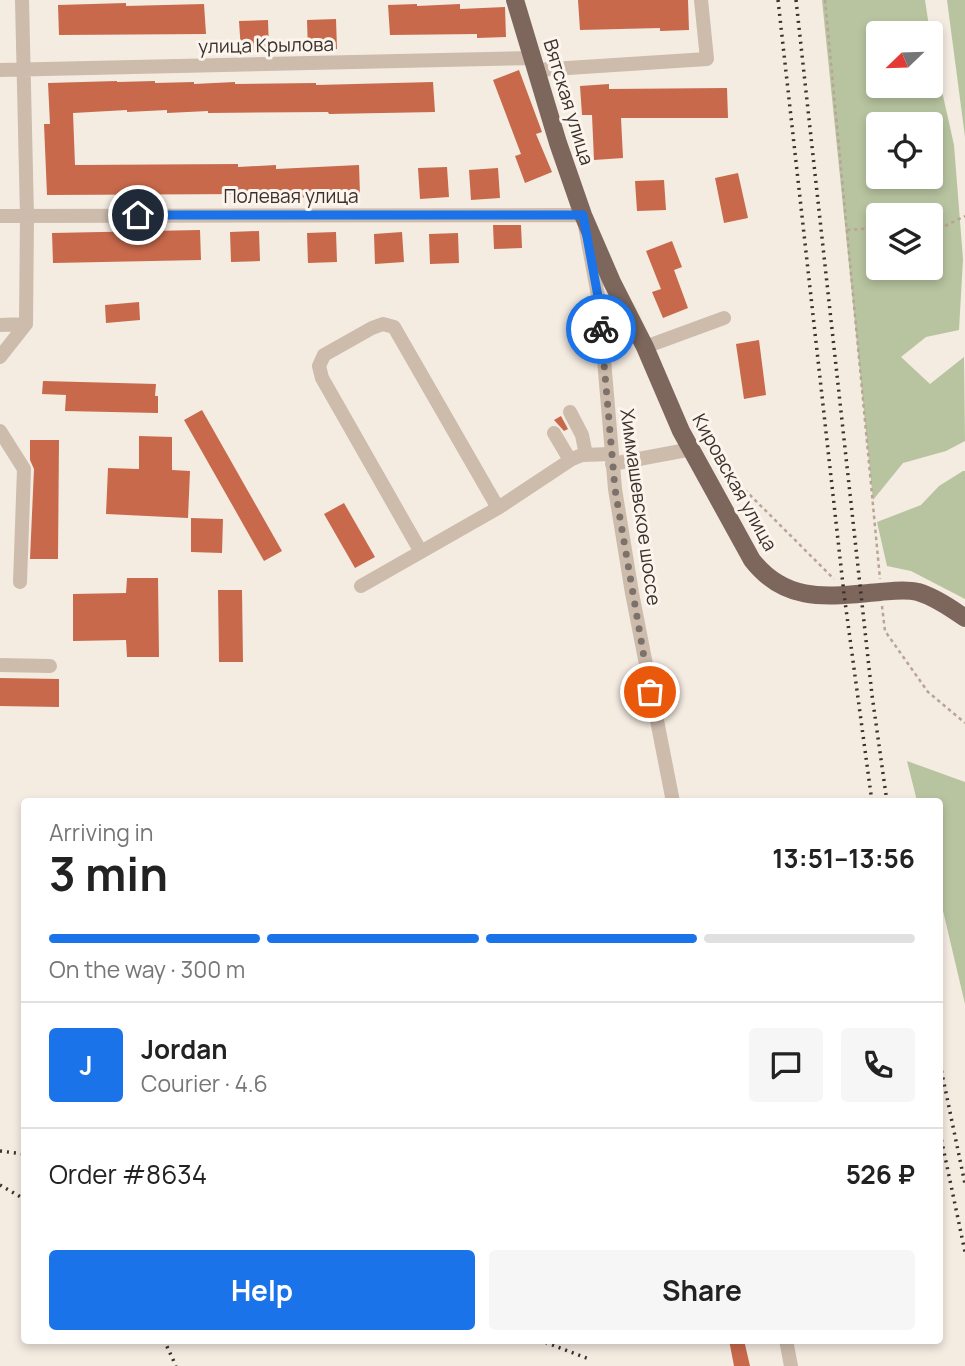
<!DOCTYPE html>
<html lang="en">
<head>
<meta charset="utf-8">
<style>
  :root { --surface:#fff; --page:#f6f6f6; --text:#222; --muted:#767676; --line:#e0e0e0; --accent:#1a73e8 }
  body { margin:0; font-family:Manrope,sans-serif; background:var(--page); color:var(--text); height:100vh; display:flex; flex-direction:column; font-size:26px; white-space:nowrap }
  * { box-sizing:border-box; margin:0 }
  p { font-size:23px; color:var(--muted) }
  .icon { flex:none; width:38px; height:38px; fill:none; stroke:currentColor; stroke-width:2; stroke-linecap:round; stroke-linejoin:round }
  .map { position:relative; flex:1; overflow:hidden }
  .side { position:absolute; left:21px; top:798px; width:922px; height:546px; display:flex; flex-direction:column; background:var(--surface); border-radius:7px; box-shadow:0 4px 10px #0003 }
  .side>* { flex:none }
  .needle { width:46px; rotate:247deg }
  .controls { position:absolute; left:866px; top:21px; display:grid; gap:14px }
  .controls a { display:grid; place-items:center; width:77px; height:77px; border-radius:7px; background:var(--surface); box-shadow:0 4px 10px #0003; font-size:35px }
  .pin { position:absolute; display:grid; place-items:center; width:60px; height:60px; color:#fff; margin:-30px; border:4px solid #fff; border-radius:50%; box-shadow:0 2px 7px #0007 }
  .courier { position:absolute; display:grid; place-items:center; width:70px; height:70px; margin:-35px; border:5px solid #1a73e8; border-radius:50%; background:#fff; color:#222; box-shadow:0 2px 9px #0007 }
  .overview em { font-style:normal; font-weight:700 }
  .overview div { display:flex; flex-direction:column-reverse }
  .overview { display:flex; align-items:center; justify-content:space-between; height:119px; padding:0 28px }
  h1 { font-size:46px; font-weight:700; line-height:52px }
  .bar { display:grid; grid-template-columns:repeat(4,1fr); gap:10px 7px; align-content:center; height:84px; padding:0 28px }
  .bar i { height:9px; border-radius:5px; background:var(--line) }
  .bar .on { background:var(--accent) }
  .bar p { grid-column:span 4 }
  .line { display:flex; align-items:center; gap:18px; padding:0 28px; border-top:2px solid var(--line) }
  .line div { flex:1 }
  .round { display:grid; place-items:center; flex:none; width:74px; height:74px; border-radius:7px; background:var(--page) }
  .action { display:flex; gap:14px; margin-top:auto; padding:14px 28px }
  .action a { flex:1; height:80px; border-radius:7px; background:var(--accent); color:#fff; font-size:28px; font-weight:700; line-height:80px; text-align:center }
  .action a+a { background:var(--page); color:var(--text) }
  .map>svg:first-child { display:block }
  .green { fill:#b8c4a0; fill-rule:evenodd }
  .building { fill:#c8694b }
  .lines { fill:none; stroke-linecap:round; stroke-linejoin:round }
  .path { stroke:#b9a596; stroke-width:2.5; stroke-dasharray:3.5 3.5; stroke-linecap:butt }
  .minor { stroke:#cdbbac; stroke-width:14 }
  .major { stroke:#7d675c; stroke-width:18 }
  .rail { stroke:#3b302b; stroke-width:3.5; stroke-dasharray:2 5; stroke-linecap:butt }
  .done { stroke:#7c716b; stroke-width:7; stroke-dasharray:0 12.6 }
  .route { stroke:#1a73e8; stroke-width:9 }
  .labels { text-anchor:middle; stroke-width:6; stroke-linejoin:round; paint-order:stroke }
  .street-label { font-size:19px; fill:#3b302b; stroke:#fbf5ee }
</style>
</head>
<body>
<div class="map">
<svg width="965" height="1366" viewBox="0 0 965 1366">
  <rect width="100%" height="100%" fill="#f4ebe1"/>
  <path class="green" d="M822 0H925L930 33H878V86H931V42L954 145 963 259 959 330 926 337 901 357 930 384 964 357 965 441 946 451 903 463 873 500ZM931 124V177H878V124ZM878 215H931V268H878Z
    M947 0H965V137Z
    M963 471H965V599L911 571 887 566 877 522 921 505 939 486Z
    M907 761 965 782V1004L940 898V802L917 801Z"/>
  <path class="building" d="M578 0H688L689 30 660 31V28L580 30Z
    M126 3V6L204 4 206 34 59 35 58 5Z
    M417 4V6L460 4V9L505 7 506 37 477 38V34L390 35 388 5Z
    M336 19 337 49 308 51 307 20Z
    M268 20 269 50 241 51 239 21Z
    M519 70 542 132 536 134 552 172 525 183 515 156 521 154 493 80Z
    M117 81V82L155 81V83L194 82V84L235 82V84L316 83V85L433 82 435 112 329 114 328 112 208 113V111L167 113V110L127 112V110L73 113 75 165 238 164V167L276 165V169L359 165 360 195 290 198V195L248 196V194L47 195 44 124H50L48 83Z
    M609 84V89L727 88 728 118H621L623 158 594 160 592 115H582L580 86Z
    M447 167 449 197 420 199 418 168Z
    M498 168 500 198 471 200 469 170Z
    M738 173 748 218 724 223 715 178Z
    M664 180 666 210 637 211 635 181Z
    M493 225H521L522 248 494 249Z
    M200 230 201 260 53 263 52 233Z
    M259 231 260 261 231 262 230 232Z
    M336 232 337 262 308 263 307 233Z
    M402 232 404 262 375 264 374 234Z
    M458 233 459 263 430 264 429 234Z
    M672 241 682 267 674 270 688 308 663 318 652 292 661 289 646 251Z
    M139 302 140 320 106 323 105 305Z
    M759 340 766 395 744 399 736 344Z
    M43 381 156 384 155 396H158V413L65 411 66 395 42 394Z
    M202 410 282 551 264 561 184 420Z
    M561 416 568 429 564 431 554 420Z
    M139 436 172 437V470L190 471 188 518 106 514 108 468 139 469Z
    M30 440H59L58 559H30L34 469 30 460Z
    M344 503 375 557 355 568 324 514Z
    M191 518 223 519 222 553 191 552Z
    M127 578H158L159 657H127L126 640 73 641V594L126 593Z
    M218 590H242L243 662H219Z
    M0 678 59 679V707L0 706Z
    M729 1340H744L750 1366H734Z"/>
  <g class="lines">
    <path class="path" d="M825 0 880 579
      M931 226H945L965 216
      M847 230 878 228
      M715 460 834 579
      M882 606 885 631 928 692 965 723"/>
    <path class="minor" d="M22 0 27 216 26 324
      M0 70 534 58
      M537 70 707 59 701 0
      M0 216 583 215 599 301 615 489 632 593 673 802
      M0 325 26 324
      M645 347 724 318
      M0 357 26 324
      M570 412 582 435 586 455
      M0 431 24 469 20 582
      M554 433 570 460
      M612 464 692 449
      M421 552 322 378 319 366 324 355 372 328 383 324 394 327 498 508
      M361 586 498 508 572 459 582 455 612 454
      M0 665 50 666
      M786 1340 791 1366"/>
    <path class="major" d="M515 0 558 143 583 215 612 282 645 347 681 431 752 560C787 605 831 596 880 592 893 591 905 589 918 592 935 597 951 608 965 618"/>
    <path class="rail" d="M778 0 844 594 872 802
      M796 0 872 695 887 802
      M940 1064 965 1184
      M940 1133 965 1252
      M0 1151 24 1154
      M0 1185 24 1199
      M164 1340 176 1366
      M539 1340 589 1359"/>
  </g>
  <g class="lines">
    <path class="done" d="M601 329 615 489 650 692"/>
    <path class="route" d="M138 215H583L599 302 601 329"/>
  </g>
  <g class="labels">
    <g class="street-label">
      <text transform="translate(266 45) rotate(-1)" y="7">улица Крылова</text>
      <text transform="translate(569 102) rotate(73)" y="7">Вятская улица</text>
      <text x="291" y="203">Полевая улица</text>
      <text transform="translate(735 482) rotate(61)" y="7">Кировская улица</text>
      <text transform="translate(641 507) rotate(82)" y="7">Химмашевское шоссе</text>
    </g>
  </g>
</svg>
<div class="controls">
<a><svg class="needle" viewBox="-14 -14 28 28"><path d="M0-13l5 13h-10z" fill="#e53935"/><path d="M0 13l5-13h-10z" fill="#767676"/></svg></a>
<a><svg class="icon" aria-label="locate" viewBox="0 0 24 24"><circle cx="12" cy="12" r="6"/><path d="M12 2v4M12 18v4M2 12h4M18 12h4"/></svg></a>
<a><svg class="icon" aria-label="layers" viewBox="0 0 24 24"><path d="M12 4l9 5-9 5-9-5zM3 14l9 5 9-5"/></svg></a>
</div>
<div class="pin" style="left:650px;top:692px;background:#ea580c"><svg class="icon" aria-label="bag" viewBox="0 0 24 24"><path d="M5 8h14l-1 12H6zM9 8a3 3 0 0 1 6 0"/></svg></div>
<div class="pin" style="left:138px;top:215px;background:#1f2937"><svg class="icon" aria-label="home" viewBox="0 0 24 24"><path d="M3 11l9-7 9 7M6 9v11h12V9"/></svg></div>
<div class="courier" style="left:601px;top:329px"><svg class="icon" aria-label="bike" viewBox="0 0 24 24"><circle cx="6" cy="16" r="4"/><circle cx="18" cy="16" r="4"/><path d="M6 16l4-8h5l3 8M10 8l3 8H6M13 5h3"/></svg></div>
<section class="side">
<div class="overview"><div><h1>3 min</h1><p>Arriving in</p></div><em>13:51–13:56</em></div>
<div class="bar"><i class="on"></i><i class="on"></i><i class="on"></i><i></i><p>On the way · 300 m</p></div>
<div class="line" style="height:126px"><b class="round" style="background:var(--accent);color:#fff">J</b><div><b>Jordan</b><p>Courier · 4.6</p></div><a class="round"><svg class="icon" aria-label="chat" viewBox="0 0 24 24"><path d="M4 5h16v11H9l-5 4z"/></svg></a><a class="round"><svg class="icon" aria-label="phone" viewBox="0 0 24 24"><path d="M5 4h4l2 5-3 2q2 4 5 5l2-3 5 2v4C11 20 4 13 5 4z"/></svg></a></div>
<div class="line" style="height:91px"><div>Order #8634</div><b>526 ₽</b></div>
<div class="action"><a>Help</a><a>Share</a></div>
</section>
</div>
</body>
</html>
